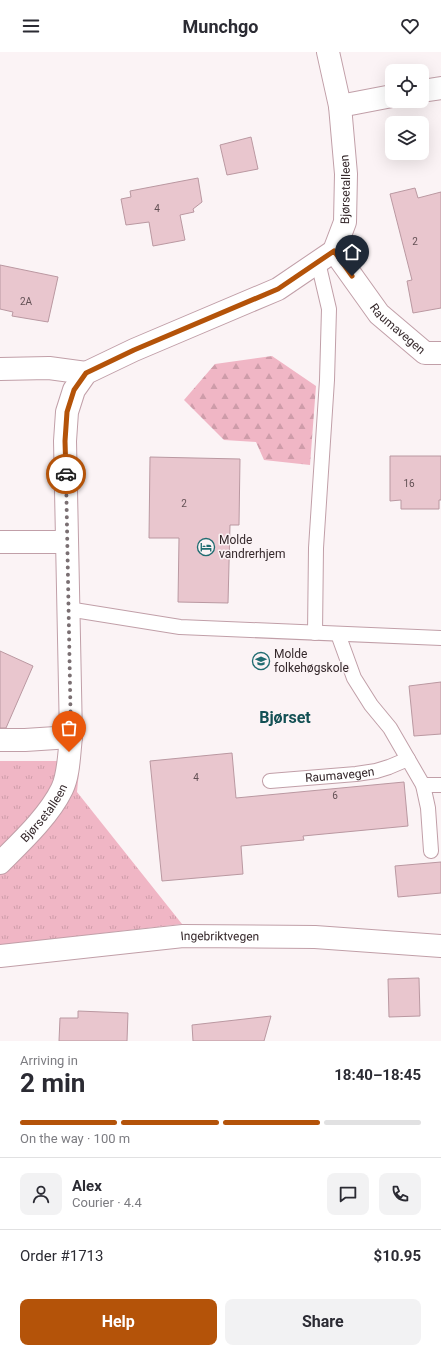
<!DOCTYPE html>
<html lang="en">
<head>
<meta charset="utf-8">
<style>
  :root { --surface:#fff; --page:#f2f2f3; --text:#2b2b33; --muted:#7c7c81; --line:#e1e1e2; --accent:#b45309 }
  body { margin:0; font-family:Roboto,sans-serif; background:var(--page); color:var(--text); height:100vh; display:flex; flex-direction:column; font-size:15px; white-space:nowrap }
  * { box-sizing:border-box; margin:0 }
  p { font-size:13px; color:var(--muted) }
  .icon { flex:none; width:22px; height:22px; fill:none; stroke:currentColor; stroke-width:2; stroke-linecap:round; stroke-linejoin:round }
  .map { position:relative; height:989px; overflow:hidden }
  .drawer { display:flex; flex-direction:column; background:var(--surface); flex:1 }
  .drawer>* { flex:none }
  .tools { position:absolute; left:385px; top:12px; display:grid; gap:8px }
  .tools a { display:grid; place-items:center; width:44px; height:44px; border-radius:8px; background:var(--surface); box-shadow:0 4px 16px #0002; font-size:20px }
  .pin { position:absolute; display:grid; place-items:center; width:34px; height:34px; color:#fff; margin:-41px -17px; border-radius:50% 50% 50% 0; rotate:-45deg; box-shadow:0 0 4px #0007 }
  .pin .icon { rotate:45deg }
  .courier { position:absolute; display:grid; place-items:center; width:40px; height:40px; margin:-20px; border:3px solid #b45309; border-radius:50%; background:#fff; color:#222; box-shadow:0 1px 5px #0007 }
  .overview em { font-style:normal; font-weight:700 }
  .overview div { display:flex; flex-direction:column-reverse }
  .overview { display:flex; align-items:center; justify-content:space-between; height:68px; padding:0 20px }
  h1 { font-size:26px; font-weight:700; line-height:30px }
  .bar { display:grid; grid-template-columns:repeat(4,1fr); gap:6px 4px; align-content:center; height:48px; padding:0 20px }
  .bar i { height:5px; border-radius:3px; background:var(--line) }
  .bar .current { background:var(--accent) }
  .bar p { grid-column:span 4 }
  .line { display:flex; align-items:center; gap:10px; padding:0 20px; border-top:1px solid var(--line) }
  .line div { flex:1 }
  .round { display:grid; place-items:center; flex:none; width:42px; height:42px; border-radius:8px; background:var(--page) }
  .cta { display:flex; gap:8px; margin-top:auto; padding:8px 20px }
  .cta a { flex:1; height:46px; border-radius:8px; background:var(--accent); color:#fff; font-size:16px; font-weight:700; line-height:46px; text-align:center }
  .cta a+a { background:var(--page); color:var(--text) }
  header { display:flex; justify-content:space-between; align-items:center; height:52px; padding:0 20px; background:var(--surface); font-size:18px; font-weight:700 }
  .map>svg:first-child { display:block }
  .grass { fill:url(#grass-tufts) }
  .forest { fill:url(#forest-firs) }
  .building { fill:#e9c6ce; stroke:#ba98a1 }
  .lines { fill:none; stroke-linecap:round; stroke-linejoin:round }
  .service-casing { stroke:#c19fa8; stroke-width:16 }
  .minor-casing { stroke:#c19fa8; stroke-width:24 }
  .secondary-casing { stroke:#c19fa8; stroke-width:24 }
  .service { stroke:#fff; stroke-width:14 }
  .minor { stroke:#fff; stroke-width:22 }
  .secondary { stroke:#fff; stroke-width:22 }
  .done { stroke:#7a6f72; stroke-width:4; stroke-dasharray:0 7.2 }
  .route { stroke:#b45309; stroke-width:5 }
  .labels { text-anchor:middle; stroke-width:3; stroke-linejoin:round; paint-order:stroke }
  .number-label { font-size:10px; fill:#625054 }
  .street-label { font-size:12px; fill:#35282b; stroke:#fbf3f5 }
  .poi-label { font-size:12px; fill:#35282b; stroke:#fbf3f5; text-anchor:start }
  .district-label { font-size:16px; font-weight:bold; fill:#135054; stroke:#fbf3f5 }
</style>
</head>
<body>
<header><svg class="icon" aria-label="menu" viewBox="0 0 24 24"><path d="M4 6h16M4 12h16M4 18h16"/></svg>Munchgo<svg class="icon" aria-label="heart" viewBox="0 0 24 24"><path d="M12 20l-8-8c-3-5 5-10 8-4 3-6 11-1 8 4z"/></svg></header>
<div class="map">
<svg width="441" height="989" viewBox="0 0 441 989">
  <defs>
    <pattern id="grass-tufts" width="24" height="20" patternUnits="userSpaceOnUse"><rect width="24" height="20" fill="#f0b6c5"/><path d="M3 7l-1-3M5 7V3M7 7l1-3M15 17l-1-3M17 17v-4M19 17l1-3" fill="none" stroke="#ce9ca9"/></pattern>
    <pattern id="forest-firs" width="22" height="20" patternUnits="userSpaceOnUse"><rect width="22" height="20" fill="#f0b6c5"/><path d="M5 1l3.5 6h-7zM16 11l3.5 6h-7z" fill="#ce9ca9"/></pattern>
  </defs>
  <rect width="100%" height="100%" fill="#fbf3f5"/>
  <path class="grass" d="M0 709H80L77 740 182 872 0 893Z"/>
  <path class="forest" d="M272 304 316 334 310 413 264 408 256 390 224 388 184 348 215 312Z"/>
  <path class="building" d="M251 85 258 117 227 123 220 93Z
    M198 126 202 150 193 157 194 160 180 163 185 188 153 194 149 170 126 173 121 147 131 145 130 139Z
    M415 136 418 146 441 140V256L413 261 407 229 412 228 390 142Z
    M0 213 58 225 48 270 12 264 13 260 0 257Z
    M390 404H441V448H439V457H401V448L390 449Z
    M150 405 240 407 239 473H230L228 551 178 550 179 486H149Z
    M0 599 33 614 6 676H0Z
    M441 630V682L414 684 409 634Z
    M232 701 236 746 404 730 408 774 303 784 304 788 241 794 243 822 162 829 150 709Z
    M441 810V841L398 845 395 814Z
    M419 926 420 964 389 965 388 927Z
    M78 959 128 961 127 989H59L60 966H78Z
    M271 964 264 989H193L192 973Z"/>
  <g class="lines">
    <g class="service-casing">
      <g id="service">
        <path d="M68 557 180 575 441 586"/>
        <path d="M315 581 316 496 327 328 329 257 318 210"/>
        <path d="M338 582 354 626 371 653 390 676 423 733 428 756 431 799"/>
        <path id="s1" d="M270 729 356 722 376 719 389 715 408 707"/>
        <path d="M423 733H441"/>
      </g>
    </g>
    <g class="minor-casing">
      <g id="minor">
        <path d="M422 39 441 36"/>
        <path d="M340 54 392 44"/>
        <path id="s2" d="M334 199 379 262 425 301H441"/>
        <path d="M0 317 49 316 86 321"/>
        <path d="M0 490H67"/>
        <path d="M0 688H25L71 685"/>
        <path id="s3" d="M0 904 183 884 315 885 441 894"/>
      </g>
    </g>
    <g class="secondary-casing">
      <g id="secondary">
        <path id="s4" d="M0 811C21 790 49 764 62 737 69 723 69 701 71 685L65 389 67 360 74 338 86 321 134 298 278 237 334 199 345 170 346 122 340 54 328 0"/>
      </g>
    </g>
    <use href="#service" class="service"/>
    <use href="#minor" class="minor"/>
    <use href="#secondary" class="secondary"/>
  </g>
  <g class="lines">
    <path class="done" d="M66 422 71 685 69 700"/>
    <path class="route" d="M66 422 65 389 67 360 74 338 86 321 134 298 278 237 334 199 352 224"/>
  </g>
  <defs>
    <g id="hotel-ring" transform="scale(0.9)"><circle r="9.5" fill="#fbf3f5" stroke="#206c71" stroke-width="1.5"/><path d="M-6-4.5h1.5V1H6V5H4.5V3h-9V5H-6ZM-4 0a1.8 1.8 0 1 1 3.6 0ZM.5 0V-2.5h3Q6-2.5 6 0Z" fill="#206c71"/></g>
    <g id="school-ring" transform="scale(0.9)"><circle r="9.5" fill="#fbf3f5" stroke="#206c71" stroke-width="1.5"/><path d="M0-5L7-2L0 1L-7-2ZM-4 1L0 2.5L4 1V4Q0 6-4 4Z" fill="#206c71"/></g>
  </defs>
  <g fill-rule="evenodd">
    <use href="#hotel-ring" x="206" y="495"/>
    <use href="#school-ring" x="261" y="609"/>
  </g>
  <g class="labels">
    <g class="number-label">
      <text x="157" y="160">4</text>
      <text x="415" y="193">2</text>
      <text x="26" y="253">2A</text>
      <text x="409" y="435">16</text>
      <text x="184" y="455">2</text>
      <text x="196" y="729">4</text>
      <text x="335" y="747">6</text>
    </g>
    <g class="street-label">
      <text dy="4" stroke="none"><textPath href="#s4" startOffset="860">Bjørsetalleen</textPath></text>
      <text dy="4" stroke="none"><textPath href="#s2" startOffset="101">Raumavegen</textPath></text>
      <text dy="4" stroke="none"><textPath href="#s1" startOffset="70">Raumavegen</textPath></text>
      <text dy="4" stroke="none"><textPath href="#s4" startOffset="67">Bjørsetalleen</textPath></text>
      <text dy="4" stroke="none"><textPath href="#s3" startOffset="221">Ingebriktvegen</textPath></text>
    </g>
    <g class="poi-label">
      <text x="219" y="492">Molde<tspan x="219" dy="14">vandrerhjem</tspan></text>
      <text x="274" y="606">Molde<tspan x="274" dy="14">folkehøgskole</tspan></text>
    </g>
    <g class="district-label">
      <text x="285" y="671">Bjørset</text>
    </g>
  </g>
</svg>
<div class="tools">
<a><svg class="icon" aria-label="locate" viewBox="0 0 24 24"><circle cx="12" cy="12" r="6"/><path d="M12 2v4M12 18v4M2 12h4M18 12h4"/></svg></a>
<a><svg class="icon" aria-label="layers" viewBox="0 0 24 24"><path d="M12 4l9 5-9 5-9-5zM3 14l9 5 9-5"/></svg></a>
</div>
<div class="pin" style="left:69px;top:700px;background:#ea580c"><svg class="icon" aria-label="bag" viewBox="0 0 24 24"><path d="M5 8h14l-1 12H6zM9 8a3 3 0 0 1 6 0"/></svg></div>
<div class="pin" style="left:352px;top:224px;background:#1f2937"><svg class="icon" aria-label="home" viewBox="0 0 24 24"><path d="M3 11l9-7 9 7M6 9v11h12V9"/></svg></div>
<div class="courier" style="left:66px;top:422px"><svg class="icon" aria-label="car" viewBox="0 0 24 24"><path d="M5 17H2v-5l4-1 3-4h7l3 4 3 1v5h-3M9 17h6M6 11h13"/><circle cx="7" cy="17" r="2"/><circle cx="17" cy="17" r="2"/></svg></div>
</div>
<section class="drawer">
<div class="overview"><div><h1>2 min</h1><p>Arriving in</p></div><em>18:40–18:45</em></div>
<div class="bar"><i class="current"></i><i class="current"></i><i class="current"></i><i></i><p>On the way · 100 m</p></div>
<div class="line" style="height:72px"><a class="round"><svg class="icon" aria-label="person" viewBox="0 0 24 24"><circle cx="12" cy="8" r="4"/><path d="M4 21q1-7 8-7t8 7"/></svg></a><div><b>Alex</b><p>Courier · 4.4</p></div><a class="round"><svg class="icon" aria-label="chat" viewBox="0 0 24 24"><path d="M4 5h16v11H9l-5 4z"/></svg></a><a class="round"><svg class="icon" aria-label="phone" viewBox="0 0 24 24"><path d="M5 4h4l2 5-3 2q2 4 5 5l2-3 5 2v4C11 20 4 13 5 4z"/></svg></a></div>
<div class="line" style="height:52px"><div>Order #1713</div><b>$10.95</b></div>
<div class="cta"><a>Help</a><a>Share</a></div>
</section>
</body>
</html>
